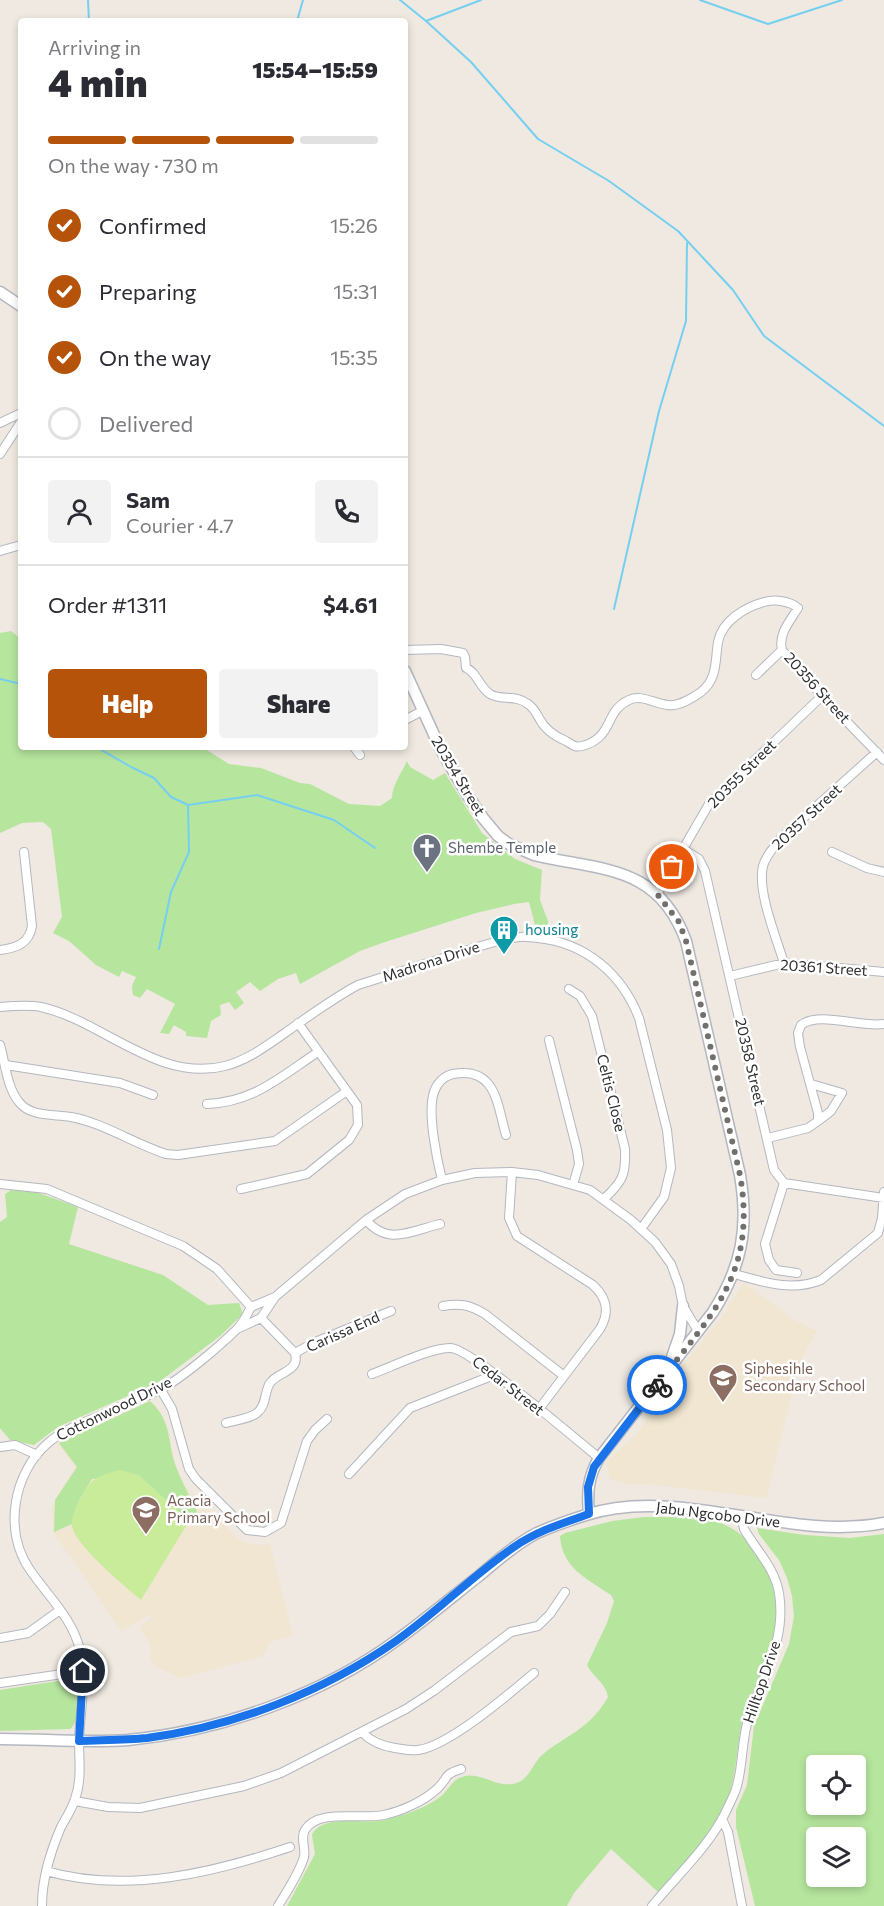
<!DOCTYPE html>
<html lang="en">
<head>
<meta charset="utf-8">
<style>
  :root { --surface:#fff; --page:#f2f2f3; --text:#2b2b33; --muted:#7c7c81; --line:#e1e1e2; --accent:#b45309 }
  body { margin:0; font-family:Commissioner,sans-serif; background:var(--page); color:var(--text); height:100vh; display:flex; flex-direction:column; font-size:22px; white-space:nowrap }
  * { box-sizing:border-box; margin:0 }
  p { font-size:20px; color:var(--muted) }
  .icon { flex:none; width:33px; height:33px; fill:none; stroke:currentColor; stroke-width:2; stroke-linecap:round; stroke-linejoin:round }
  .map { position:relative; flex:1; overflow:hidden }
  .drawer { position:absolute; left:18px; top:18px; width:390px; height:732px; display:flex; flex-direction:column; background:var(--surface); border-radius:6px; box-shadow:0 3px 9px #0003 }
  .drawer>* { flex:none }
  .fabs { position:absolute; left:806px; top:1755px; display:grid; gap:12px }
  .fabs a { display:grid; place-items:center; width:60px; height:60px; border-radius:6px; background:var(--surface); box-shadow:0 3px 9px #0003; font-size:30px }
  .pin { position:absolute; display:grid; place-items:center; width:51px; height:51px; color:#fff; margin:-26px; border:3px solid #fff; border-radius:50%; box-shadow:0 2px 6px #0007 }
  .courier { position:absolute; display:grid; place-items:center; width:60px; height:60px; margin:-30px; border:4px solid #1a73e8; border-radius:50%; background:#fff; color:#222; box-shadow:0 2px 8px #0007 }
  .overview em { font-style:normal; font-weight:800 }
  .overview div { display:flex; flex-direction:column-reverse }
  .overview { display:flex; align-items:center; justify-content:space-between; height:102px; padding:0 30px }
  h1 { font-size:39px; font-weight:800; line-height:45px }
  .bar { display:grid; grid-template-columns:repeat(4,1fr); gap:9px 6px; align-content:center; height:72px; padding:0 30px }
  .bar i { height:8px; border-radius:4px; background:var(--line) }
  .bar .selected { background:var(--accent) }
  .bar p { grid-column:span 4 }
  .line { display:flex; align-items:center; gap:15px; padding:0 30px; border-top:2px solid var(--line) }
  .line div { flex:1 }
  .round { display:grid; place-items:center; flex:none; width:63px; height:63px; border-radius:6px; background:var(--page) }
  ol { padding:0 30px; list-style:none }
  li { display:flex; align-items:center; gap:18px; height:66px }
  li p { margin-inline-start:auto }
  li .icon { padding:6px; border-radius:50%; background:var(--accent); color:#fff; stroke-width:4 }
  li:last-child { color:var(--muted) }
  li i { width:33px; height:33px; border:3px solid var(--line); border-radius:50% }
  .cta { display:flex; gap:12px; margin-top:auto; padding:12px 30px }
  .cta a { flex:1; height:69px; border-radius:6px; background:var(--accent); color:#fff; font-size:24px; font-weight:800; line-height:69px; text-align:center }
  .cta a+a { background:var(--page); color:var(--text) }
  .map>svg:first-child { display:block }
  .education { fill:#f0e6d1 }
  .green { fill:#b6e59e; fill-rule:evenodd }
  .pitch { fill:#c9ec9a }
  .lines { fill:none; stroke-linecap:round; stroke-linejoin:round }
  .stream { stroke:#75cff0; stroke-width:2 }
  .street-casing { stroke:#b4b7c1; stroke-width:10 }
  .secondary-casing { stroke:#b4b7c1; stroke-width:13 }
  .street { stroke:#fff; stroke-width:8 }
  .secondary { stroke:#fff; stroke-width:10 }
  .done { stroke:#726f6d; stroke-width:6; stroke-dasharray:0 10.8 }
  .route { stroke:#1a73e8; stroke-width:8 }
  .labels { text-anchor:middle; stroke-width:5; stroke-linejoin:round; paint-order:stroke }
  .street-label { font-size:15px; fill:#2e2e2e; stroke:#fff }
  .worship-label { font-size:15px; fill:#5b616d; stroke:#fff; text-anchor:start }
  .culture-label { font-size:15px; fill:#0d838f; stroke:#fff; text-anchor:start }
  .education-label { font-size:15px; fill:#785e54; stroke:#fff; text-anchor:start }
</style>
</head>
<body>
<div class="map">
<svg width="884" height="1906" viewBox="0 0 884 1906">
  <rect width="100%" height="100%" fill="#efe9e1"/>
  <path class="education" d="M744 1282 793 1319 817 1331 800 1361 766 1498 647 1484H625L610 1479 606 1461 638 1433 669 1382 721 1318Z
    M150 1401 160 1411 169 1433 176 1468 186 1487 240 1540 254 1545 270 1544 293 1635 270 1642 263 1656 181 1678 155 1666 150 1658 151 1647 140 1626 152 1618 151 1614 121 1631 53 1532V1514L51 1513 55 1500 75 1467 57 1443Z"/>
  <path class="green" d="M11 631 21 639V747H202L229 764 261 768 300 783 310 784 349 804 380 806 392 798C392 786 401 774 407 761L410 767 433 780 445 773 482 833 515 859 542 870 540 900 548 921 547 932H537L529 902 514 904 476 913 385 942 360 951 300 984 296 973 278 979 260 991 250 982 236 992 244 1003 235 1010 229 1002 220 1005 221 1015 211 1021 207 1038 186 1036V1032L174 1025 169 1034 160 1033 175 1004 147 989 140 998 133 995 132 986 136 977 122 971 119 977 96 965 69 941 53 933 62 917 51 829 43 822 22 823 0 833V633Z
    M11 1190 36 1192 78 1207 69 1244 163 1275 208 1305 239 1303 243 1314 220 1336 159 1382 58 1427 34 1445 10 1440 0 1428V1222L7 1217 5 1194Z
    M150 1401C174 1423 166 1443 177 1469 183 1485 192 1500 199 1516L189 1521 138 1475 92 1479C83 1493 74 1507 72 1524L54 1532 55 1500 77 1467 59 1443Z
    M644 1517C667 1517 693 1516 717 1522 758 1533 783 1590 775 1630 769 1658 755 1684 745 1712 737 1736 738 1763 731 1788 719 1829 686 1860 658 1892L611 1849 574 1893 567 1906H287L315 1854 312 1835C322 1813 365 1825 385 1820 403 1815 424 1809 440 1797 447 1792 451 1782 459 1778 479 1769 493 1787 512 1784 528 1782 531 1767 540 1757 548 1749 557 1744 566 1738 584 1727 598 1715 608 1697 606 1683 593 1677 587 1665L607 1623 614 1601 611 1595C586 1578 562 1568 560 1536L565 1533 612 1521Z
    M757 1528 805 1535 850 1538 884 1534V1906H755L736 1827V1810L747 1785 754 1726 789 1644 794 1616 792 1596 787 1578 779 1560 759 1534ZM816 1766H855V1804H816ZM816 1838H855V1876H816Z
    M70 1679C74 1681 76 1681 78 1685 83 1695 79 1723 70 1729L0 1731V1690Z"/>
  <path class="pitch" d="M120 1470 138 1475 189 1521 141 1600C125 1586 74 1545 72 1525 71 1517 75 1509 79 1502 89 1479 97 1476 120 1470Z"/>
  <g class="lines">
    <path class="stream" d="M88 0 89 21
      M400 0 426 21 471 62 538 139 609 181 678 231 733 290 764 336 884 426
      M700 0 768 24 842 0
      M297 21 303 0
      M426 21 481 0
      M614 609 659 411 686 321 687 243
      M0 679 21 684
      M96 747 133 768 154 778 171 797 188 805 257 795 334 820 375 848
      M159 949 171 892 189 852 188 805"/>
    <g class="street-casing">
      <path id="street" d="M0 423 21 413
        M0 454 21 422
        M0 551 21 545
        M405 650 441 649 463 653 465 657 466 668C476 671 480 688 490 694 501 701 515 694 528 704 534 708 536 713 539 718 545 730 554 736 566 741 572 744 574 748 582 746 614 738 604 711 629 700 642 694 655 704 668 705 678 707 694 697 701 692 718 679 715 659 718 642 722 621 745 607 764 602 775 599 790 601 798 608 790 621 778 634 782 650L822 696 884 760
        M756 675 782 650
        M405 720 422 711
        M354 747 360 755
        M683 849 699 859 705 871 774 1170 784 1183 884 1198
        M832 852 867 868 884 872
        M657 894 709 804 822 696
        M0 950C16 948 29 944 32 926L24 852
        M784 963C776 937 757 891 763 866 766 855 774 847 781 838L877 752
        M730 976 784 963 884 972
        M569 989 580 996 592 1016 625 1149C626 1175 623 1181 604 1199
        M0 1007C12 1006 29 1005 41 1007 103 1021 158 1083 225 1066 248 1060 266 1046 285 1033 309 1016 332 999 358 985 393 974 427 963 462 952 481 946 500 939 520 937 525 936 532 938 538 938 586 943 622 974 639 1018L667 1130 671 1168 664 1197 641 1229
        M549 1040 577 1150 579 1164 573 1185
        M0 1045C5 1062 7 1088 19 1102 30 1117 54 1114 71 1117 101 1122 135 1144 166 1154L178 1155 275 1141 347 1091
        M6 1065 120 1083 153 1095
        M811 1084 842 1093 831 1111 818 1121
        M207 1104C254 1102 280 1077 318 1052
        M768 1138 808 1128 818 1121V1113L800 1047 798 1033 801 1025C819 1011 861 1028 884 1024
        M512 1172 509 1218 517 1236 593 1285C607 1298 610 1312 600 1329L539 1409
        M442 1180C437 1160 427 1112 434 1092 437 1083 444 1076 453 1074 496 1066 497 1104 506 1135
        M784 1183 765 1244 769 1260 776 1270 797 1273
        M0 1184 47 1189 183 1246 217 1269 251 1307
        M241 1189 307 1174 349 1140 358 1125 357 1105 298 1023
        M366 1220C388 1246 411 1231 440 1224
        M734 1274C764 1282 791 1292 821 1280L878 1233 882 1218 884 1192
        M443 1306C461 1303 470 1305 485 1314L564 1376
        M251 1307 275 1297
        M239 1328 261 1318 275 1297 366 1220 405 1194 442 1180 475 1173 512 1172 538 1175 590 1190 631 1220 655 1242 671 1264 679 1286 683 1306 698 1331
        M295 1353 313 1343 391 1311
        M372 1374C391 1367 433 1347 451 1348 471 1349 577 1440 599 1458
        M161 1390 172 1409 189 1469 196 1479 247 1530 265 1532 281 1523 307 1441 315 1430 327 1419
        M226 1423C236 1420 249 1419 257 1413 267 1405 264 1392 270 1383 279 1371 300 1372 295 1353L261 1318
        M0 1447 15 1445 37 1455
        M349 1474 410 1408 494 1375
        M0 1638 28 1633 60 1610
        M0 1683 83 1671
        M362 1732C371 1742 382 1746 395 1748 402 1749 410 1751 418 1750 449 1746 509 1694 534 1673
        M75 1801 108 1807 140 1808 244 1786 281 1773 406 1709 435 1690 511 1632 538 1626 550 1614 565 1592
        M722 1819 728 1832 742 1906
        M46 1871C126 1894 213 1873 290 1847
        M42 1906C42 1878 50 1853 61 1827 66 1818 72 1809 75 1799 82 1780 79 1760 79 1741 80 1711 87 1679 80 1650 73 1619 48 1596 30 1570 3 1531 13 1473 48 1443 66 1427 92 1420 113 1410 129 1403 147 1397 163 1388 183 1377 220 1346 237 1329 244 1322 247 1314 251 1307
        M278 1906C287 1891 299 1874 304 1857 306 1849 300 1837 305 1830 318 1808 363 1820 384 1815 402 1811 424 1801 437 1789 449 1778 442 1775 461 1769
        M652 1906C675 1878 703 1852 721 1821 726 1812 731 1801 735 1792 743 1771 741 1746 747 1724 760 1679 787 1643 779 1593 775 1568 756 1550 744 1529L743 1524 747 1517"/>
    </g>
    <g class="secondary-casing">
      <path id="secondary" d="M0 292 21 306
        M405 671 441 750 468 796 483 818 498 836 509 844 534 855C601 871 658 864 686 941L740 1175C749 1228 742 1266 713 1312L599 1458C588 1477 587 1493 589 1514
        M670 1363 680 1334 683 1306
        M0 1739C43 1739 86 1743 128 1740 221 1731 322 1695 397 1640 426 1619 452 1597 480 1575 498 1560 516 1544 537 1533 553 1526 570 1520 586 1515 680 1485 788 1542 884 1523"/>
    </g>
    <use href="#street" class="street"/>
    <use href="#secondary" class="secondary"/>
  </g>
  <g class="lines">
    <path class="done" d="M657 1385C713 1313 757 1273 740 1175L686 941 679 922 657 894 672 867"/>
    <path class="route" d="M83 1671 79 1741C102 1740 125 1740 147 1738 236 1726 323 1692 396 1641 437 1612 473 1575 514 1547 537 1531 563 1523 589 1514L588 1487 594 1467 657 1385"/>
  </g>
  <defs>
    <g id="church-pin" transform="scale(1.5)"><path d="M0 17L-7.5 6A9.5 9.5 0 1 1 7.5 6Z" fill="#6b7280" stroke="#fff"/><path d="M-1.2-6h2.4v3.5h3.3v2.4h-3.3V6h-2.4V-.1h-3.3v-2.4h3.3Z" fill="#fff"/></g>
    <g id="building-pin" transform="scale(1.5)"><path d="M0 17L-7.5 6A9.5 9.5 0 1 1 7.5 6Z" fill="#0f9aa8" stroke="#fff"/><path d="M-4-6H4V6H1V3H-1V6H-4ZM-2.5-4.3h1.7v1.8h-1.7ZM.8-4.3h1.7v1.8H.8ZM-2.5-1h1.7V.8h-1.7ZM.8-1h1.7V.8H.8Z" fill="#fff"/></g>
    <g id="school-pin" transform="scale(1.5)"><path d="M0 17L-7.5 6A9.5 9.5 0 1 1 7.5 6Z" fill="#8d6e63" stroke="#fff"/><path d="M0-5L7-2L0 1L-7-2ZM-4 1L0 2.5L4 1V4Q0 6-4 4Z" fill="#fff"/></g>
  </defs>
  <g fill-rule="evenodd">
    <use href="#church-pin" x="427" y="848"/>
    <use href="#building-pin" x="504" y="930"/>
    <use href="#school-pin" x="723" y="1378"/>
    <use href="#school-pin" x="146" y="1510"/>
  </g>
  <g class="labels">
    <g class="street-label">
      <text transform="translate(817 688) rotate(48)" y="5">20356 Street</text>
      <text transform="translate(742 774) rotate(-45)" y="5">20355 Street</text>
      <text transform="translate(458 776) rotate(59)" y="5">20354 Street</text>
      <text transform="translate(807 817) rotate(-43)" y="5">20357 Street</text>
      <text transform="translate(431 962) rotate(-18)" y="5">Madrona Drive</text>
      <text transform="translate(824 968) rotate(4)" y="5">20361 Street</text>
      <text transform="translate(750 1062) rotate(77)" y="5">20358 Street</text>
      <text transform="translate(611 1093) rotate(76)" y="5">Celtis Close</text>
      <text transform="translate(343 1332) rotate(-24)" y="5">Carissa End</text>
      <text transform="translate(508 1386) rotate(38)" y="5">Cedar Street</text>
      <text transform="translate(114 1409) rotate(-26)" y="5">Cottonwood Drive</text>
      <text transform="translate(718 1515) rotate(7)" y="5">Jabu Ngcobo Drive</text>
      <text transform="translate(762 1682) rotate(-71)" y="5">Hilltop Drive</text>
    </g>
    <g class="worship-label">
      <text x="448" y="853">Shembe Temple</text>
    </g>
    <g class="culture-label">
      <text x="525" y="935">housing</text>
    </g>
    <g class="education-label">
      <text x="744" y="1374">Siphesihle<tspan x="744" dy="17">Secondary School</tspan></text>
      <text x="167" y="1506">Acacia<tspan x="167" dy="17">Primary School</tspan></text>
    </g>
  </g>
</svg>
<div class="fabs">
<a><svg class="icon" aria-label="locate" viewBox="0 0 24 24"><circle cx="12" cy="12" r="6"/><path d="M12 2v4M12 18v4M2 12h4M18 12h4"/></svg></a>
<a><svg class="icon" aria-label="layers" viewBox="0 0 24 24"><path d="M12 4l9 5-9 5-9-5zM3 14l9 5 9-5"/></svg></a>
</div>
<div class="pin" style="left:672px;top:867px;background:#ea580c"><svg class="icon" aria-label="bag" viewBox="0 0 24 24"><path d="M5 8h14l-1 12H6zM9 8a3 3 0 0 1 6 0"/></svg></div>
<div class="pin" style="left:83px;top:1671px;background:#1f2937"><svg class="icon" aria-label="home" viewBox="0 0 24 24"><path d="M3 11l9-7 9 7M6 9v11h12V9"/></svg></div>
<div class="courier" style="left:657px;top:1385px"><svg class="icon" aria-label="bike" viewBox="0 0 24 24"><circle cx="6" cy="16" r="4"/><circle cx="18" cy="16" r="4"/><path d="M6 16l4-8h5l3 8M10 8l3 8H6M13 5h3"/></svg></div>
<section class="drawer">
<div class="overview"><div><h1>4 min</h1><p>Arriving in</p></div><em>15:54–15:59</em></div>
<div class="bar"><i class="selected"></i><i class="selected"></i><i class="selected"></i><i></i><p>On the way · 730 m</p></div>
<ol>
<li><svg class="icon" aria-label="check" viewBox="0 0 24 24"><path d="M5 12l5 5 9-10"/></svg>Confirmed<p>15:26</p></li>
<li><svg class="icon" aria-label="check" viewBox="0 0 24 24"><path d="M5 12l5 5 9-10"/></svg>Preparing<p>15:31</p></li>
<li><svg class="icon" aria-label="check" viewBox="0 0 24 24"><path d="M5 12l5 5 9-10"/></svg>On the way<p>15:35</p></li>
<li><i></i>Delivered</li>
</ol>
<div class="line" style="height:108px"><a class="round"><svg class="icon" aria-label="person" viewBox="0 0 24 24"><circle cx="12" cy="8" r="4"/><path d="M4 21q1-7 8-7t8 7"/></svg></a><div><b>Sam</b><p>Courier · 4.7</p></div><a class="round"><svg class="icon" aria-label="phone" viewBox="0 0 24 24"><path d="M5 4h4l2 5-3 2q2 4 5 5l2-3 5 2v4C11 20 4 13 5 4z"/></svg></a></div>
<div class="line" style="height:78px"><div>Order #1311</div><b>$4.61</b></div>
<div class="cta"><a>Help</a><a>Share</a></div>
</section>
</div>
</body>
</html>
